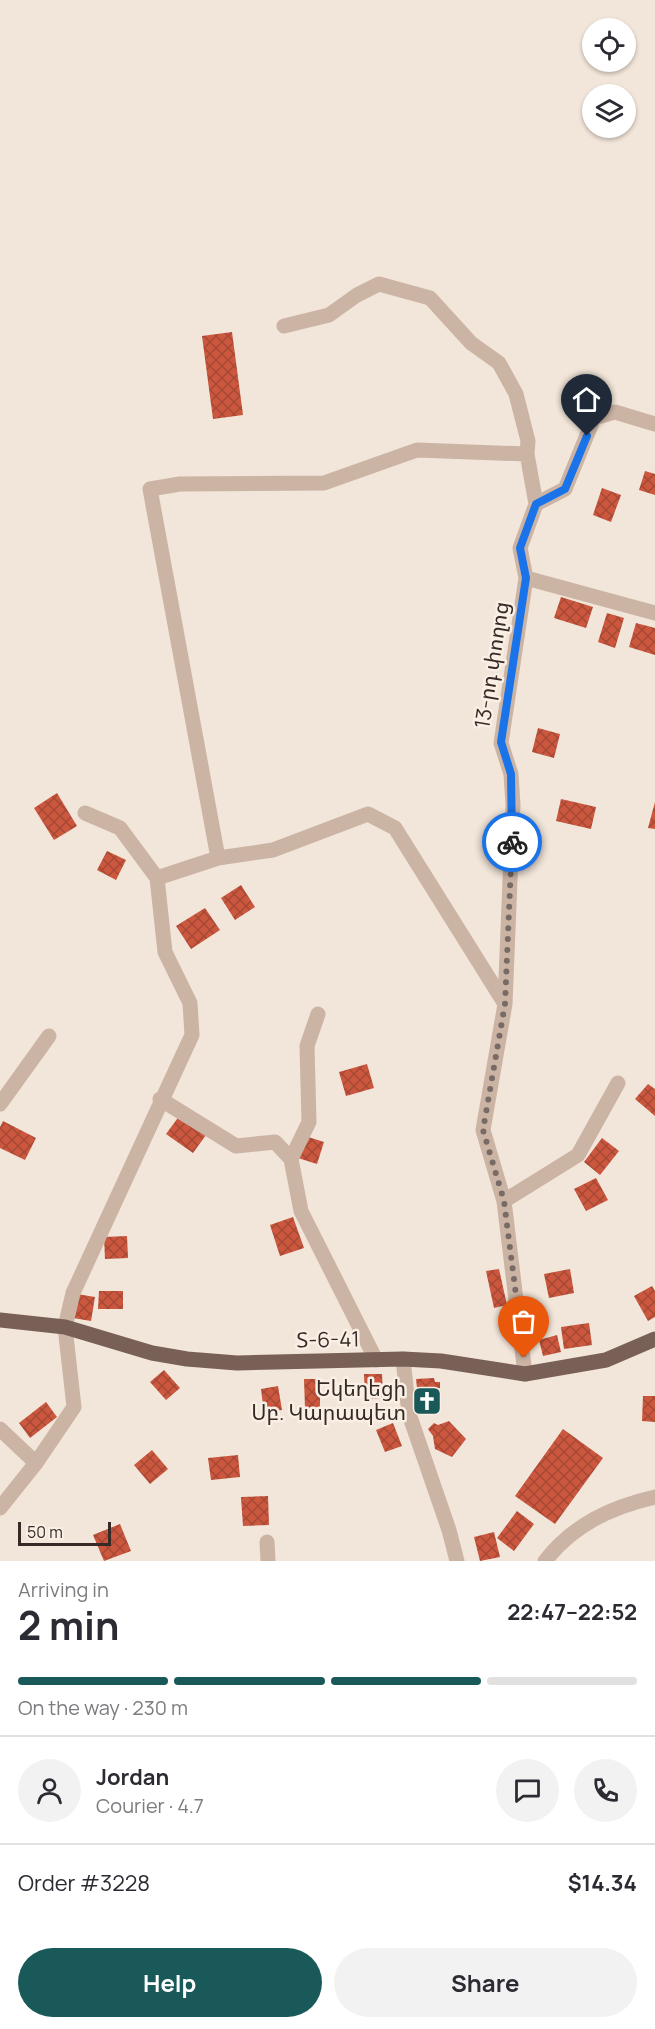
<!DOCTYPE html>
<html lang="en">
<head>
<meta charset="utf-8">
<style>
  :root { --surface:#fff; --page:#f2f2f3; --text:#2b2b33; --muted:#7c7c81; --line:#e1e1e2; --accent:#1a5959 }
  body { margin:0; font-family:Manrope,"Noto Sans Armenian",sans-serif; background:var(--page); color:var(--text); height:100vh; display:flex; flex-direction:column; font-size:22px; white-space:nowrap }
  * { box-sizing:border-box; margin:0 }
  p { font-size:20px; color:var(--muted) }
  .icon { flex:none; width:33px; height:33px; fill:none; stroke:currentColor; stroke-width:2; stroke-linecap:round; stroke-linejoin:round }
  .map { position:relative; height:1561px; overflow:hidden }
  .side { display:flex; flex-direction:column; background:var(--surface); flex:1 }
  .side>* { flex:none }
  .buttons { position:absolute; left:582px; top:18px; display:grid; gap:12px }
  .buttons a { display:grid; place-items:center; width:54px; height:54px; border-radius:50%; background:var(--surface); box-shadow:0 2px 4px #0004; font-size:30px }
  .scale { position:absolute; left:18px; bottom:15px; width:93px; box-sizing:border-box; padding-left:6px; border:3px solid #362a26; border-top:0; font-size:16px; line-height:21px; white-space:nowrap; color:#362a26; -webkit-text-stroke:4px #faefe5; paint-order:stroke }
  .pin { position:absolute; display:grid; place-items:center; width:51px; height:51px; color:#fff; margin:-62px -26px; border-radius:50% 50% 50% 0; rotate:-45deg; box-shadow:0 0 6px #0007 }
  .pin .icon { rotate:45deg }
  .courier { position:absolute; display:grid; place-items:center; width:60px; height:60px; margin:-30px; border:4px solid #1a73e8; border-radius:50%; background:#fff; color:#222; box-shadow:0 2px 8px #0007 }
  .head em { font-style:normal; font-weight:700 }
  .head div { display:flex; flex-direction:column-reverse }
  .head { display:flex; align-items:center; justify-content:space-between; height:102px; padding:0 18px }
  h1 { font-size:39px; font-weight:700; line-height:45px }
  .bar { display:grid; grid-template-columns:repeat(4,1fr); gap:9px 6px; align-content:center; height:72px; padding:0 18px }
  .bar i { height:8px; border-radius:4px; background:var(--line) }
  .bar .active { background:var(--accent) }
  .bar p { grid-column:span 4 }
  .line { display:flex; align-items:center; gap:15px; padding:0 18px; border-top:2px solid var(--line) }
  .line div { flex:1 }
  .round { display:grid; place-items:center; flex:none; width:63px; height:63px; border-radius:32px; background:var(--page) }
  .primary-button { display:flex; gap:12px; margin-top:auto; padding:12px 18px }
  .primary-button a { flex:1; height:69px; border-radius:36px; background:var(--accent); color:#fff; font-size:24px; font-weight:700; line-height:69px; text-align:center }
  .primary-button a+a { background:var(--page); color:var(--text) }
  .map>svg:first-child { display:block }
  .building { fill:url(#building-cross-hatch) }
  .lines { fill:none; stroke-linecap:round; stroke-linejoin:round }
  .minor { stroke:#cbb4a4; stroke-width:15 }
  .major { stroke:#796056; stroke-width:15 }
  .done { stroke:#786b65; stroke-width:6; stroke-dasharray:0 10.8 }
  .route { stroke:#1a73e8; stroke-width:8 }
  .labels { text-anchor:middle; stroke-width:5; stroke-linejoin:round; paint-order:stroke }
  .street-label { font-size:21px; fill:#362a26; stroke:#faefe5 }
  .poi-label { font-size:21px; fill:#362a26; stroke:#faefe5; text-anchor:end }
</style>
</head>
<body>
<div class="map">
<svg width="655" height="1561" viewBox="0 0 655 1561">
  <defs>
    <pattern id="building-cross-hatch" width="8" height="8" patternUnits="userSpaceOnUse" patternTransform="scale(1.5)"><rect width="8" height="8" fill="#cb573e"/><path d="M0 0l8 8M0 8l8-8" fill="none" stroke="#a64834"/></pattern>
  </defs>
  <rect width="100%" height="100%" fill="#f2e5d9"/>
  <path class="building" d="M232 332 243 415 213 419 202 336Z
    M645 471 655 474V495L639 490Z
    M602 488 621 495 611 522 593 515Z
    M561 597 593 607 586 628 554 618Z
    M607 613 624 618 615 648 598 642Z
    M636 623 655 628V655L629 647Z
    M538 728 560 734 554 758 532 752Z
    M57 793 77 826 54 840 34 808Z
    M561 799 596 807 591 829 556 821Z
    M655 802V829L648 828Z
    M107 851 126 860 116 880 97 870Z
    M241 885 255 907 235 920 221 898Z
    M205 908 220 930 191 949 176 926Z
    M367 1064 374 1088 346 1096 339 1072Z
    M648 1084 655 1089V1116L635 1099Z
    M180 1115 206 1135 193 1153 166 1134Z
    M3 1121 36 1138 25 1160 0 1148V1127Z
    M305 1136 324 1142 317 1164 298 1158Z
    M602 1138 619 1151 600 1175 584 1162Z
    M596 1178 608 1200 586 1211 574 1189Z
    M293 1217 304 1248 280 1256 270 1225Z
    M127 1236 128 1258 105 1259 104 1237Z
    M499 1269 507 1305 494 1308 486 1271Z
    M570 1269 574 1293 549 1298 544 1274Z
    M652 1286 655 1291V1317L648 1321 634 1296Z
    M99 1291H123V1309H98Z
    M77 1294 95 1297 91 1321 73 1318Z
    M589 1323 592 1345 564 1349 561 1327Z
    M557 1335 561 1352 543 1356 539 1340Z
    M164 1370 180 1388 166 1400 150 1382Z
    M364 1374H382L383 1398 365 1399Z
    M434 1378 435 1382H440V1388L435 1389 438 1412 420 1414 416 1379Z
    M304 1379H320V1407L305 1408Z
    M278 1386 282 1410 264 1413 261 1389Z
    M643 1396H655V1422L642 1421Z
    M46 1402 57 1417 30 1438 19 1423Z
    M449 1421 466 1439 452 1457 435 1449 433 1436 428 1429 434 1423 438 1425Z
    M393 1423 402 1446 385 1452 376 1430Z
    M563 1429 603 1458 555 1524 515 1496Z
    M152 1450 168 1469 150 1484 134 1465Z
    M238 1455 240 1477 211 1480 208 1458Z
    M268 1496 269 1525 243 1526 241 1497Z
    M517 1511 534 1524 514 1551 497 1538Z
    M120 1524 131 1551 104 1561 93 1535Z
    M494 1532 500 1557 480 1561 474 1537Z"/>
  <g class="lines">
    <path class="minor" d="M284 326 329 315 357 295 379 284 430 298 471 343 499 363 516 394 528 441 527 454 536 504 520 548 526 578 501 743 511 774 513 805 505 1004 483 1130 504 1201 525 1374
      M536 504 565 489 594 418 615 412 655 424
      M526 578 655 613
      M218 858 150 489 180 484 324 483 417 450 527 454
      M157 878 218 858 273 850 368 814 395 828 505 1004
      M318 1014 307 1046 309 1122 291 1159 301 1211 376 1360
      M160 1099 236 1146 275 1142 291 1159
      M0 1104 49 1036
      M504 1201 578 1155 618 1083
      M403 1359 409 1414 449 1530 457 1561
      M0 1429 36 1463
      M0 1508 36 1463 74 1407 65 1327 73 1293 192 1035 190 1003 165 952 157 878 120 828 85 813
      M267 1542 268 1561
      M545 1561C573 1525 611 1507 655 1497"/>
    <path class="major" d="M0 1320 65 1327 152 1353 187 1359 237 1363 403 1359 441 1361 525 1374 606 1360 655 1339"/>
  </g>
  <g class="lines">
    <path class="done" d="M512 842 505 1004 483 1130 504 1201 524 1358"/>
    <path class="route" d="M512 842 511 774 501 742 526 578 520 548 536 504 565 489 587 436"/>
  </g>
  <defs>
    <g id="church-square" transform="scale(1.5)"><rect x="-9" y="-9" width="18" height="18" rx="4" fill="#1a5959" stroke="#faefe5"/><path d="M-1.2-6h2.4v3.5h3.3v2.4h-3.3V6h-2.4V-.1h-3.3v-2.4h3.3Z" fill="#fff"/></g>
  </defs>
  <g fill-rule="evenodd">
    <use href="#church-square" x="427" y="1401"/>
  </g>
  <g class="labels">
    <g class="street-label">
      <text transform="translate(492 665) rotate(-81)" y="7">13-րդ փողոց</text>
      <text transform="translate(328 1340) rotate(-1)" y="7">Տ-6-41</text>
    </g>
    <g class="poi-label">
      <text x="406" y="1396">Եկեղեցի<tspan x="406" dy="24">Սբ. Կարապետ</tspan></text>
    </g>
  </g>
</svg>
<div class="buttons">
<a><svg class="icon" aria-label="locate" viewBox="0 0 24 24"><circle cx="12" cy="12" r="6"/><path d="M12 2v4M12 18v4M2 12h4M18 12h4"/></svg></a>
<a><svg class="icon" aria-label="layers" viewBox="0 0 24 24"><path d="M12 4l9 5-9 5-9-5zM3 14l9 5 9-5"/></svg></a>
</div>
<div class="scale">50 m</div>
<div class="pin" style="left:524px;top:1358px;background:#ea580c"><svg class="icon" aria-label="bag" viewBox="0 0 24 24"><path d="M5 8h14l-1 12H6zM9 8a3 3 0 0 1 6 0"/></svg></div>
<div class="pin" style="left:587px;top:436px;background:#1f2937"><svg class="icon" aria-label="home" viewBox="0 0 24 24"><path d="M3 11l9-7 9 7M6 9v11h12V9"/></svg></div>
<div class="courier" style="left:512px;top:842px"><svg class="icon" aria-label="bike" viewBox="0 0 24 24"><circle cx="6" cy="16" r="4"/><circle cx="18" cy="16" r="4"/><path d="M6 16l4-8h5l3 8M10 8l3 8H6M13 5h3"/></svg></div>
</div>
<section class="side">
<div class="head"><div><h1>2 min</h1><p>Arriving in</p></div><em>22:47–22:52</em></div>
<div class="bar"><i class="active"></i><i class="active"></i><i class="active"></i><i></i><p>On the way · 230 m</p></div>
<div class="line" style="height:108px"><a class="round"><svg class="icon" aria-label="person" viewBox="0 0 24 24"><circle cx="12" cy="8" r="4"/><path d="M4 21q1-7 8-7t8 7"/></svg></a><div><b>Jordan</b><p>Courier · 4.7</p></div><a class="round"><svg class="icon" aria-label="chat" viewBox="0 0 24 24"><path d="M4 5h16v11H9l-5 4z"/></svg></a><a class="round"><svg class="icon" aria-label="phone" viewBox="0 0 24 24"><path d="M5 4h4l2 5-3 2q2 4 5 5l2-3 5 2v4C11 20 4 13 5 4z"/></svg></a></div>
<div class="line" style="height:78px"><div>Order #3228</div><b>$14.34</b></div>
<div class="primary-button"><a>Help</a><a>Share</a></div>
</section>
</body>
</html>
